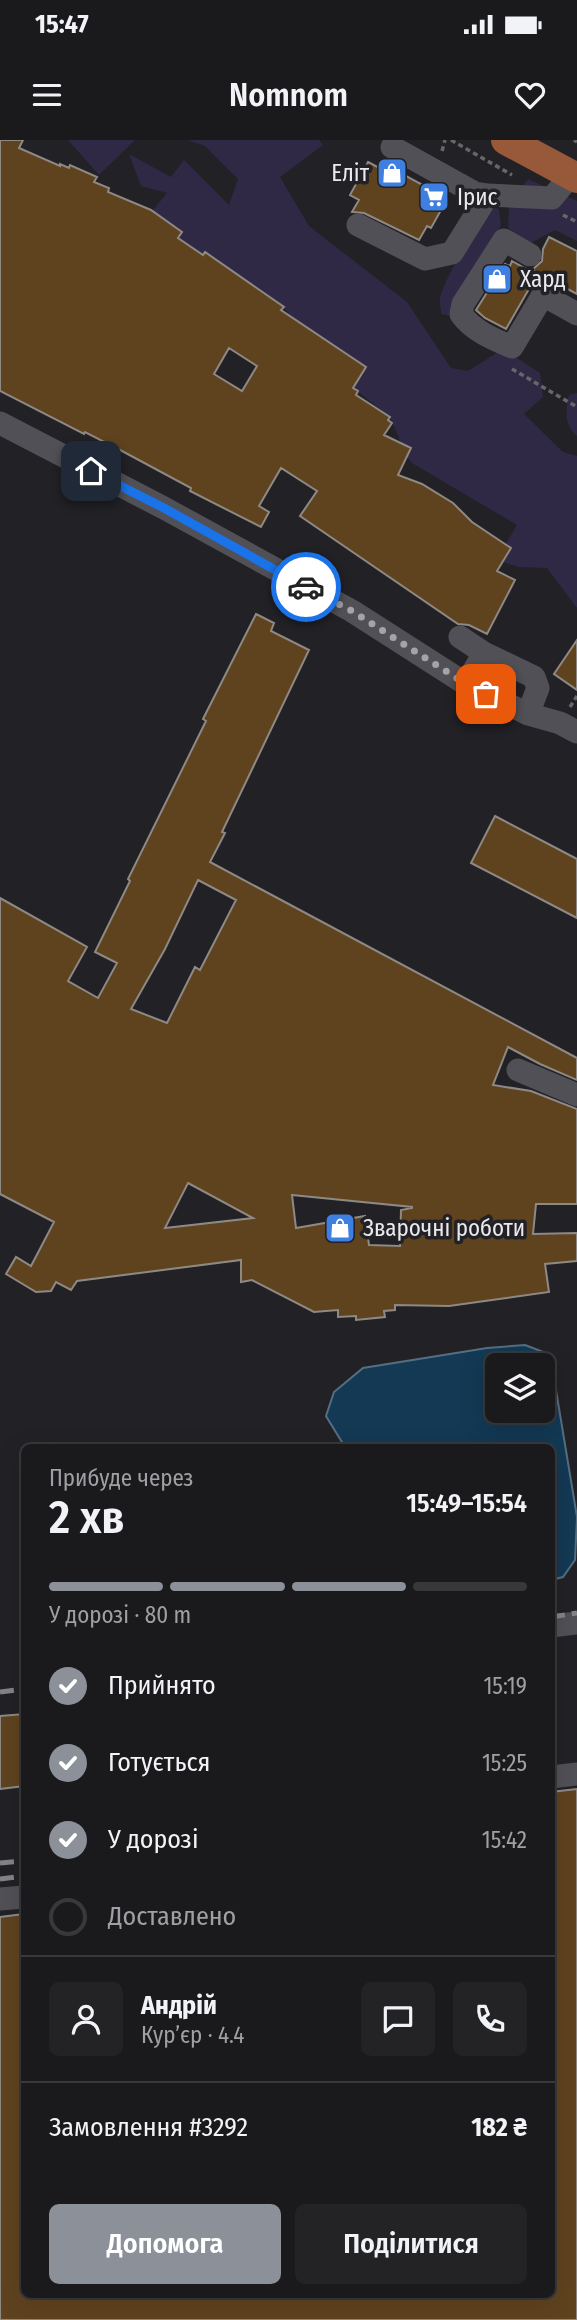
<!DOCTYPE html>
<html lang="uk">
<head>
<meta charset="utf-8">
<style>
  :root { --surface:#1a191c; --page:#232225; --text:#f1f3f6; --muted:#9fa0a3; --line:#38383b; --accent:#8c9099 }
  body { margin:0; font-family:"Fira Sans Condensed",sans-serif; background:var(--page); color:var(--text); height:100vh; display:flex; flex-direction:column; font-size:26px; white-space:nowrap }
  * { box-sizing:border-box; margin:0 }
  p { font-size:23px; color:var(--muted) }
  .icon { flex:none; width:38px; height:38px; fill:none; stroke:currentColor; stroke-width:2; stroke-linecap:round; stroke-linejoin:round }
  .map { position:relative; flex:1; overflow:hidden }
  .side { position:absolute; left:21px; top:1304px; width:534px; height:854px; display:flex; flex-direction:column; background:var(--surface); border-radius:10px; box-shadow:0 7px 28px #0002,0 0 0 2px var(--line) }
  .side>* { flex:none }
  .controls { position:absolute; left:485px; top:1213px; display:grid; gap:14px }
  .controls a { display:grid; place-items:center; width:70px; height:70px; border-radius:10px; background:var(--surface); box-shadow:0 7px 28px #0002,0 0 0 2px var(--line); font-size:35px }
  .pin { position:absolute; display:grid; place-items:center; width:60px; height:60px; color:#fff; margin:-30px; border-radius:14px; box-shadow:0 4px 10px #0006 }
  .courier { position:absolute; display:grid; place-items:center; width:70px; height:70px; margin:-35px; border:5px solid #1a73e8; border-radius:50%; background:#fff; color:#222; box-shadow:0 2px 9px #0007 }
  .head em { font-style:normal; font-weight:600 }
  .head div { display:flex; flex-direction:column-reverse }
  .head { display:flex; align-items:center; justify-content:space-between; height:119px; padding:0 28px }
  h1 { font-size:46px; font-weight:600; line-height:52px }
  .bar { display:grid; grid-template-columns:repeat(4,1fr); gap:10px 7px; align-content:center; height:84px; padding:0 28px }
  .bar i { height:9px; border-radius:5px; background:var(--line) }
  .bar .active { background:var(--accent) }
  .bar p { grid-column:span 4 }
  .line { display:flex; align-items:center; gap:18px; padding:0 28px; border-top:2px solid var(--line) }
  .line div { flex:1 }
  .round { display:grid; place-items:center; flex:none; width:74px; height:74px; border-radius:10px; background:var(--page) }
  ol { padding:0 28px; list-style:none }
  li { display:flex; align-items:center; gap:21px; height:77px }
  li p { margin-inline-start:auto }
  li .icon { padding:7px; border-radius:50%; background:var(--accent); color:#fff; stroke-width:4 }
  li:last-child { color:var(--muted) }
  li i { width:38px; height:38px; border:4px solid var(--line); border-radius:50% }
  .button { display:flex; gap:14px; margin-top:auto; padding:14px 28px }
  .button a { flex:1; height:80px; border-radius:10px; background:var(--accent); color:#fff; font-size:28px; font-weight:600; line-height:80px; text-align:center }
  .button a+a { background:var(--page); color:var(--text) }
  .status { display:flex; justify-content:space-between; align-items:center; height:49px; padding:0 35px; background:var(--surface); direction:ltr }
  .status svg { height:19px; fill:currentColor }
  header { display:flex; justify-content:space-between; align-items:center; height:91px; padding:0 28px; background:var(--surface); font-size:32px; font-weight:600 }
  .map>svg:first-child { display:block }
  .green { fill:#2f2946 }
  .water { fill:#133954; stroke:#546e82; stroke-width:2; fill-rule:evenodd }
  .building { fill:#5f431f; stroke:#8e8984; stroke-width:2; fill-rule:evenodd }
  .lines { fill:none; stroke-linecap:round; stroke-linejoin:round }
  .path { stroke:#67666a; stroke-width:3.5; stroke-dasharray:5 3.5; stroke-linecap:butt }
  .minor { stroke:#515056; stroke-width:23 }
  .major { stroke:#98593b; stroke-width:30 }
  .rail { stroke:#848387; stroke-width:5; stroke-dasharray:14 7; stroke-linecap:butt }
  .done { stroke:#a4a4a7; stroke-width:7; stroke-dasharray:0 12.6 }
  .route { stroke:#1a73e8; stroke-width:9 }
  .labels { text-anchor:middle; stroke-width:7; stroke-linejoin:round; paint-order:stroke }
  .poi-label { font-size:23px; fill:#eaeaed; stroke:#222126; text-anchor:start }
</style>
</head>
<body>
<div class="status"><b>15:47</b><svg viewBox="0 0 49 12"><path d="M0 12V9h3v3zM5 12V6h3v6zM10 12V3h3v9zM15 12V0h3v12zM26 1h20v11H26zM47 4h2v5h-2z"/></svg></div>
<header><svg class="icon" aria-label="menu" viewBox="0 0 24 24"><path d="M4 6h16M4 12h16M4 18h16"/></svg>Nomnom<svg class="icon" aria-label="heart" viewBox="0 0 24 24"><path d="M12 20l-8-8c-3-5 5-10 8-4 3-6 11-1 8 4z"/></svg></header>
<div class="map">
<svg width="577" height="2180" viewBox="0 0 577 2180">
  <rect width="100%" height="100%" fill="#222126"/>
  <path class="green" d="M68 0H135L99 35Z
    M188 0H319L323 5 280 37 309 86 407 162 451 228 468 231 503 209 540 233 543 257 524 274 563 312 577 316V468L547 428 519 427 496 420 517 385 412 323 407 317 390 277 353 248 278 161 184 126 144 81 167 53 141 46 129 14 171 37 184 20 229 65 238 39 205 6Z
    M528 39 577 61V101L555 90 529 104 508 88 509 66Z
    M495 67 499 70 501 85 454 168 452 176 441 174C441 168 439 162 440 157 445 139 479 76 495 67Z
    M577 253V296C563 284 566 271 569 255Z"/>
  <path class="water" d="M525 1205 546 1213 554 1238 577 1377 575 1420 563 1437 551 1440V1307H345L326 1276 334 1252 363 1228 487 1208ZM497 1225H542V1270H497Z"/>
  <path class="building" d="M0 0H23L19 8 60 26V24L69 28 70 25 97 37 94 42 109 48 108 52 151 70 182 92 178 98 203 115 205 112 284 167 281 170 366 227 353 248 358 251 356 255 390 277 388 280 392 283 384 295 411 308 398 335 422 344 453 363 472 382 511 408 497 431 515 440 487 494 469 485 458 484 300 376 317 351 281 328 259 366 269 372 261 387 190 351 191 348 122 311 85 292 84 294 0 251ZM229 208 257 226 242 251 214 234Z
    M368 22 383 30 386 25 432 50 429 54 445 63 431 88 427 86 419 100 364 73 352 72 359 60 350 55Z
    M549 97 577 111V154L532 130 542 121 543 109Z
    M512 121 537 135 506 189 485 178 476 170 505 124 510 126Z
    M256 474 274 483 271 491 309 510 222 692 225 693 210 722 577 918V940L540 924 508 907 493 945 531 951 577 969V1064H536L533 1094 577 1093V1121L545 1124 549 1152 449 1166 395 1165V1170L384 1171 385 1177 356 1180V1176L338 1177V1170L314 1172 252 1140 241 1142V1120L77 1141 71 1150 56 1142 51 1151 36 1152 6 1134 16 1117 31 1126 54 1082 0 1054V758L87 807 68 841 98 858 117 823 95 812 130 741 128 739 206 581 203 579ZM198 740 236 760 200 830 195 827 167 883 131 869 165 809ZM188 1043 253 1078 165 1088ZM292 1055 412 1067V1068L401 1070 400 1106 369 1105 365 1076 296 1088Z
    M577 500V550L554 534Z
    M495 676 577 719V778L471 723Z
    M24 1574V1646L0 1649V1576Z
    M577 1649V2180H0V1777L24 1774V2154H551V1652Z"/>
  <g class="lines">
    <path class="path" d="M451 0 512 35
      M574 0 577 2
      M442 11 445 0
      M563 75 577 82
      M512 229 577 267
      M570 567 577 556"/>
    <path class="minor" d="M392 7 475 53 488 55
      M358 85 425 119 452 113 488 55 552 58 571 35
      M530 115 504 100 463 164 461 174C473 191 493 199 512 207L543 155 577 174
      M0 283 164 368 352 471 466 544 528 574 560 583 577 592
      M460 497 484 513 466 544
      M484 513 534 537 538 548 528 574
      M518 930 577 955
      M551 1486 577 1483
      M551 1637 577 1634
      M0 1759 24 1757"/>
    <path class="major" d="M506 0 577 38"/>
    <path class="rail" d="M551 1477 577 1473
      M0 1552 24 1549
      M0 1723 24 1721
      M0 1739 24 1736"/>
  </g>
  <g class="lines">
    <path class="done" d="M306 447 352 471 466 544 486 554"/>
    <path class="route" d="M91 331 164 368 306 447"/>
  </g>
  <defs>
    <g id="shop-square" transform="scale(1.575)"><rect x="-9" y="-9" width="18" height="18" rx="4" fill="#3f7fe0" stroke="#222126"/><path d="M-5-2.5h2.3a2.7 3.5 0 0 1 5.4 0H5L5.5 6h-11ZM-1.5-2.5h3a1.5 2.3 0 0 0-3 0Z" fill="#fff"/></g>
    <g id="supermarket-square" transform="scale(1.575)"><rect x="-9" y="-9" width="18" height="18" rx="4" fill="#3f7fe0" stroke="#222126"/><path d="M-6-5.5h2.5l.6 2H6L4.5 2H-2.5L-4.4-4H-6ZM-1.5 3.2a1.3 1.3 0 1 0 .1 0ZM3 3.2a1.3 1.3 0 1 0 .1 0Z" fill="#fff"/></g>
  </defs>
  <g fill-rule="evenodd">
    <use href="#shop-square" x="392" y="33"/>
    <use href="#supermarket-square" x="434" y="57"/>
    <use href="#shop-square" x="497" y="139"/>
    <use href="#shop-square" x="340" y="1088"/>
  </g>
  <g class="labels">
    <g class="poi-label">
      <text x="369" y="41" text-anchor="end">Еліт</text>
      <text x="457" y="65">Ірис</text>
      <text x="520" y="147">Хард</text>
      <text x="363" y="1096">Зварочні роботи</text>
    </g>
  </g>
</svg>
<div class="controls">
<a><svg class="icon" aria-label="layers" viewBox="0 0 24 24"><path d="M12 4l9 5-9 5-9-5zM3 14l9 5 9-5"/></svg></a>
</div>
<div class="pin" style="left:486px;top:554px;background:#ea580c"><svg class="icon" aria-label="bag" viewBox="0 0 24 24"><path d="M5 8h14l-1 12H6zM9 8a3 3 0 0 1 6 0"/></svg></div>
<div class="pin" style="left:91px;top:331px;background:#1f2937"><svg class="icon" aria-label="home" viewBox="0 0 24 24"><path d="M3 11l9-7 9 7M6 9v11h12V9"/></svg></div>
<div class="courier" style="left:306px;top:447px"><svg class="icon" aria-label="car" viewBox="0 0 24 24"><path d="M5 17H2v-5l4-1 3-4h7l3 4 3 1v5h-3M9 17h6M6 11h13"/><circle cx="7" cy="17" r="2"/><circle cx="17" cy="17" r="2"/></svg></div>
<section class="side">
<div class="head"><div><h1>2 хв</h1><p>Прибуде через</p></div><em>15:49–15:54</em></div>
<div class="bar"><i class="active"></i><i class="active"></i><i class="active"></i><i></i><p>У дорозі · 80 m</p></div>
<ol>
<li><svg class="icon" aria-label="check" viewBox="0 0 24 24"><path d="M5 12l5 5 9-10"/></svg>Прийнято<p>15:19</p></li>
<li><svg class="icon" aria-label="check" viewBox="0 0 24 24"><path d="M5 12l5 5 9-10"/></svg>Готується<p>15:25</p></li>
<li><svg class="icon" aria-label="check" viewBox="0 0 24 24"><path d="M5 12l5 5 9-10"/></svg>У дорозі<p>15:42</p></li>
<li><i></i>Доставлено</li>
</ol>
<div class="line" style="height:126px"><a class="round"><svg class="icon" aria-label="person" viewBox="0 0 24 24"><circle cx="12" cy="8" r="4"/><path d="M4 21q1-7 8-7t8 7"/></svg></a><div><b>Андрій</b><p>Кур’єр · 4.4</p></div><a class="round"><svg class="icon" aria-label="chat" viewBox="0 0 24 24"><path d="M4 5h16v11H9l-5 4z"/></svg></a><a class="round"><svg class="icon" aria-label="phone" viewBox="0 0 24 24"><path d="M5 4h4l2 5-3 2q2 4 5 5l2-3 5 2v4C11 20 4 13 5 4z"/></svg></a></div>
<div class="line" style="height:91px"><div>Замовлення #3292</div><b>182 ₴</b></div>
<div class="button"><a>Допомога</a><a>Поділитися</a></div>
</section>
</div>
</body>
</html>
